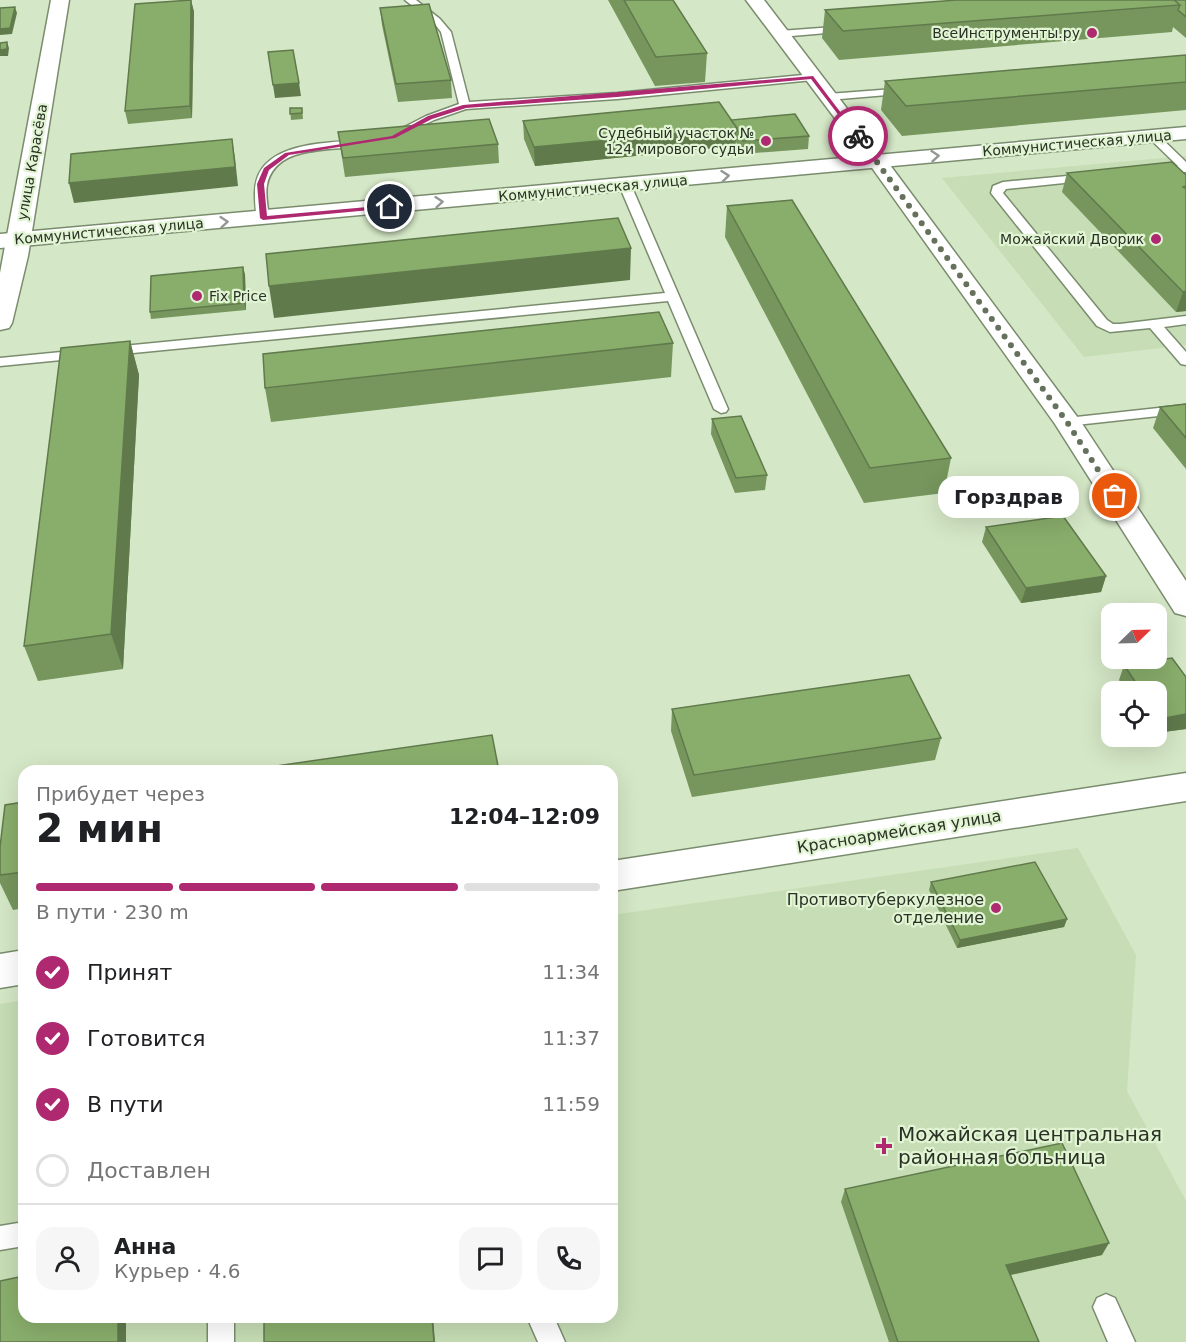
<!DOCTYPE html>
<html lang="ru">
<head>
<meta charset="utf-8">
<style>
  :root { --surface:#fff; --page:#f6f6f6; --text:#202124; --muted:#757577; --line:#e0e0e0; --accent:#ae2970 }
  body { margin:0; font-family:"DejaVu Sans",sans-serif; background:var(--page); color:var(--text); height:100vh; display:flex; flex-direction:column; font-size:22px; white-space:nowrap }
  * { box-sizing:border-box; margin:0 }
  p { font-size:20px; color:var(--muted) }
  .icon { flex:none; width:33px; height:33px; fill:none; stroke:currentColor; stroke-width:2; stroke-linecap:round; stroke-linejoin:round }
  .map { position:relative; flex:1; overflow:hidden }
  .drawer { position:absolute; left:18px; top:765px; width:600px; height:558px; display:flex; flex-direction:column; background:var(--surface); border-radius:18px; box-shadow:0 6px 24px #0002 }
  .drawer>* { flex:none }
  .needle { width:39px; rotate:67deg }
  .fabs { position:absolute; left:1101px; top:603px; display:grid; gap:12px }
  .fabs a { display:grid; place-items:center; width:66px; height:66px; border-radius:12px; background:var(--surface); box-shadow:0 6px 24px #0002; font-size:30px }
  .pin { position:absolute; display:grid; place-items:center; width:51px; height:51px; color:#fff; margin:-26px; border:3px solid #fff; border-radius:50%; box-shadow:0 2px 6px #0007 }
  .courier { position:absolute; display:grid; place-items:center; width:60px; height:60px; margin:-30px; border:4px solid #ae2970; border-radius:50%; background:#fff; color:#222; box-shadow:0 2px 8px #0007 }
  .bubble { position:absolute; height:42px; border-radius:18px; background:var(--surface); box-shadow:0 6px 24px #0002; font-size:20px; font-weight:800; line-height:42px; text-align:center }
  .headline em { font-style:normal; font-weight:800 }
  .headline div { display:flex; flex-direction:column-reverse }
  .headline { display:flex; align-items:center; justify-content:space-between; height:102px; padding:0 18px }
  h1 { font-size:39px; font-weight:800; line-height:45px }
  .bar { display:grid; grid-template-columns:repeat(4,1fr); gap:9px 6px; align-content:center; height:72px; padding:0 18px }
  .bar i { height:8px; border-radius:4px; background:var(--line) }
  .bar .current { background:var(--accent) }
  .bar p { grid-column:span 4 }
  .line { display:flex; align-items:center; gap:15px; padding:0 18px; border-top:2px solid var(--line) }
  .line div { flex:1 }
  .round { display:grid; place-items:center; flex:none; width:63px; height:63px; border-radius:18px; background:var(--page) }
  ol { padding:0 18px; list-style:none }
  li { display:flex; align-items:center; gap:18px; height:66px }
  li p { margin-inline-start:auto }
  li .icon { padding:6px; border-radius:50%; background:var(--accent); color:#fff; stroke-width:4 }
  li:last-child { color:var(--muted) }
  li i { width:33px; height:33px; border:3px solid var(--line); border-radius:50% }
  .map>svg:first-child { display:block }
  .built { fill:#c6ddb5 }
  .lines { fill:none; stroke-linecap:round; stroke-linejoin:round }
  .service-casing { stroke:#7a8c6e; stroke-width:3 }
  .minor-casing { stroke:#7a8c6e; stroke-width:3 }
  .secondary-casing { stroke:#7a8c6e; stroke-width:3 }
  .service { fill:#fff; fill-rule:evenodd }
  .minor { fill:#fff; fill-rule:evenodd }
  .secondary { fill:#fff; fill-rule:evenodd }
  .wall { fill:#76965d }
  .shaded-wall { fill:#607a4c }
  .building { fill:#89ae6c; stroke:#607a4c; stroke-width:1.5 }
  .oneway { stroke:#949892 }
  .route { fill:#ae2970 }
  .done { stroke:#66715d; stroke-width:6; stroke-dasharray:0 10.8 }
  .poi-dot { fill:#ae2970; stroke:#e1f4d3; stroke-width:2 }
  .labels { text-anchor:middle; stroke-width:4.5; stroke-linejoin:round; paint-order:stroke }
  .far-poi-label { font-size:14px; fill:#2a3225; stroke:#e1f4d3; text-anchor:end }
  .far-street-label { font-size:14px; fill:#2a3225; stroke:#e1f4d3 }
  .street-label { font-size:16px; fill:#2a3225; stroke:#e1f4d3 }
  .poi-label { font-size:16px; fill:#2a3225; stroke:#e1f4d3; text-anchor:end }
  .near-poi-label { font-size:20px; fill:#2a3225; stroke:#e1f4d3; text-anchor:start }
</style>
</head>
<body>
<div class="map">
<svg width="1186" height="1342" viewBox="0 0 1186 1342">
  <rect width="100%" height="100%" fill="#d4e7c6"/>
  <path class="built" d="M1186 156V345L1084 357 942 178Z
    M1078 848 1136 955 1127 1091 1186 1201V1342H0V1004L24 1000V1317H612V915Z"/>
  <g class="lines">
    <g class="service-casing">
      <path id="service" d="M405 0H416L440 19 451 32 469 102 617 93 813 74 818 77 813 80 617 99 466 109 434 120 393 140 387 137 389 135 426 116 459 104 441 32 434 23Z
        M847 26 850 27V31L780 37 775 34 780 31Z
        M907 88 912 91 911 93 828 100 823 97 828 94Z
        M1153 133 1157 134 1186 162V172L1151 174V170L1178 166 1149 138V134Z
        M363 140 369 143 367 145C336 152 276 142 267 185 265 195 268 207 269 218L263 222 259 221C255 213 255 202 255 193 255 141 327 143 363 140Z
        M1089 174 1095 178 1093 180 1006 189 1003 193 1107 320 1113 324H1120L1186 316V324L1164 327 1186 352V365L1181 364 1150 328 1110 332 1097 326 991 193 993 186 1003 182Z
        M625 181 631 185 728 409 726 412 721 413 714 409 668 301 0 366V358L665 293 619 185Z
        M1186 405V413L1067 426 1060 422 1067 418Z
        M24 1222V1246L0 1250V1226Z
        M1106 1294 1115 1298 1135 1342H1108L1093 1307 1097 1298Z
        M208 1317H234V1342H208Z
        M527 1317H554L565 1342H538Z"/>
    </g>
    <g class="minor-casing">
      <path id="minor" d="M51 0H69L28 256 12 323 9 328 0 330V273Z
        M746 0H764L884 157 1081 422 1186 581V616L1175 613 1055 424 870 165Z
        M1186 773V801L612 891V861Z
        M24 950V984L0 988V954Z"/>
    </g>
    <g class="secondary-casing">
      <path id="secondary" d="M1186 127V139L0 248V234Z"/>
    </g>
    <use href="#service" class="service"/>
    <use href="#minor" class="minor"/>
    <use href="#secondary" class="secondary"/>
  </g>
  <path class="wall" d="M191 0 194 12 192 118 128 124 125 111Z
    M608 0H673L707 53 705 82 655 86Z
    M1186 0V38L1173 27 1172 32 839 60 822 38 825 10Z
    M380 8 451 80 452 98 398 102 382 25Z
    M1186 55V110L902 136 881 110 885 81Z
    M290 108H302L303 119 291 120Z
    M731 120 809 136 808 149 742 154 736 142 735 146 535 166 524 139 523 121Z
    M338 132 498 144 499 163 345 177Z
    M1067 173 1186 175V311L1176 312 1062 192Z
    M727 206 951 458 944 493 864 503 725 237Z
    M245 274 246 310 151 319 150 312Z
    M130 341 139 375 123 669 38 681 24 646Z
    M673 343 671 377 271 422 265 388Z
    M1186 404V469L1153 428 1160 407Z
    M712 419 767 475 765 490 735 493 711 434Z
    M986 527 1106 576 1101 592 1021 603 982 542Z
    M1124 665 1186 677V729L1156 733V692H1126L1119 680Z
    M672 709 941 738 935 760 692 797 671 731Z
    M24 802V908L13 910 0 883V847Z
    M931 882 1067 919 1064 927 957 948 929 890Z
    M845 1189 1102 1255 1011 1275 1039 1342H889L841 1202Z"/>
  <path class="shaded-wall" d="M191 0 194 12 192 118 190 106Z
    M15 7 17 13 12 34 0 35V29Z
    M7 42 9 48 8 56H0V50Z
    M299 83 301 96 275 98 273 85Z
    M737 128 735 146 535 166 534 147Z
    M232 139 235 158 238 186 74 203 69 183Z
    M631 248 630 280 274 318 269 286Z
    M243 267 245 274 246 310 244 303Z
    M1186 291V311L1176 312 1183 292Z
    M130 341 139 375 123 669 111 634Z
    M1106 576 1101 592 1021 603 1026 588Z
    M1186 714V729L1156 733V726L1160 719Z
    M1067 919 1064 927 957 948 960 940Z
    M1109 1243 1102 1255 1000 1277 1006 1265Z
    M118 1317H126V1342H118Z
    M432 1317H433L435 1342H434Z"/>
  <path class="building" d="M191 0 190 106 125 111 135 4Z
    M624 0H673L707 53 656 57Z
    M957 0H1174L1180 5 843 31 825 10Z
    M1174 0H1186V17L1178 10 1180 5Z
    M429 4 451 80 396 84 380 8Z
    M15 7 10 28 0 29V8Z
    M7 42V49L0 50V43Z
    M293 50 299 83 273 85 268 52Z
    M1186 55V82L906 106 885 81Z
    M719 102 737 128 534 147 523 121Z
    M290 108H302V113L290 114Z
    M795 114 809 136 743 141 737 129V128L731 120Z
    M489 119 498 144 343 158 338 132Z
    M232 139 235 167 69 183 71 154Z
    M1172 162 1186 175V186L1183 187 1186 189V291L1183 292 1067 173Z
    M792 200 951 458 870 468 727 206Z
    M618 218 631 248 269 286 266 254Z
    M243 267 244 303 150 312 151 276Z
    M659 312 673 343 265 388 263 354Z
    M130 341 111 634 24 646 61 348Z
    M1186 404V438L1160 407Z
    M741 416 767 475 736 478 712 419Z
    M1063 516 1106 576 1026 588 986 527Z
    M1172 658 1186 677V714L1160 719 1156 714V692H1142L1124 665Z
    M909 675 941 738 694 775 672 709Z
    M492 735 499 771H241Z
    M24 802V872L0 875V847L5 805Z
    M1035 862 1067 919 960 940 931 882Z
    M1062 1143 1109 1243 1006 1265 1039 1342H898L845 1189Z
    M24 1276V1317H118V1342H0V1281Z
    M264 1317H432L434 1342H264Z"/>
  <defs><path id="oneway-chevron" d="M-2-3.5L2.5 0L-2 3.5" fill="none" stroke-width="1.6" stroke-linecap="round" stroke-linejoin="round" transform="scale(1.5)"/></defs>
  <g class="oneway">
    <use href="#oneway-chevron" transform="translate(935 156) rotate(-5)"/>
    <use href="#oneway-chevron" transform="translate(725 176) rotate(-6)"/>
    <use href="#oneway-chevron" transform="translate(439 202) rotate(-5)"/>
    <use href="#oneway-chevron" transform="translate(224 222) rotate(-5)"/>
  </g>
  <path class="route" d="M813 76 860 138H856L811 79 617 97 466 108 432 119 395 138 289 155 269 170 264 184 267 216 390 205 392 208 263 220 260 218 257 184 264 168 285 153 392 136 428 116 463 105Z"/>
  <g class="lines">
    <path class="done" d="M858 136 1067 422 1115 496"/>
  </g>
  <g class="poi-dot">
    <circle cx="1092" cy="33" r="6"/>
    <circle cx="766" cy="141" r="6"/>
    <circle cx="1156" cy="239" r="6"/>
    <circle cx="197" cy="296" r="6"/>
    <circle cx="996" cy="908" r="6"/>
    <path d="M881 1137h6v6h6v6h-6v6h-6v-6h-6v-6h6z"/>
  </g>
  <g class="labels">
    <g class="far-poi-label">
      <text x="1080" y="38">ВсеИнструменты.ру</text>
      <text x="754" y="138">Судебный участок №<tspan x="754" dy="16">124 мирового судьи</tspan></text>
      <text x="1144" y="244">Можайский Дворик</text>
      <text x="209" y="301" text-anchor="start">Fix Price</text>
    </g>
    <g class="far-street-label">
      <text transform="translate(1077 143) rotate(-5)" y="5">Коммунистическая улица</text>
      <text transform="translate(32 162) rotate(-80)" y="5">улица Карасёва</text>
      <text transform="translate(593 188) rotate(-5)" y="5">Коммунистическая улица</text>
      <text transform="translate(109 231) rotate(-5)" y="5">Коммунистическая улица</text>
    </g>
    <g class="street-label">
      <text transform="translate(899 831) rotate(-9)" y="6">Красноармейская улица</text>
    </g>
    <g class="poi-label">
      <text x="984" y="905">Противотуберкулезное<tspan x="984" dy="18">отделение</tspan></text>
    </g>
    <g class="near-poi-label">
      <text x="898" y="1141">Можайская центральная<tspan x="898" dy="23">районная больница</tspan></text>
    </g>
  </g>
</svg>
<div class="fabs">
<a><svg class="needle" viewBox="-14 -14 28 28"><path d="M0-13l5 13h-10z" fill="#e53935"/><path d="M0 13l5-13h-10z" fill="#757577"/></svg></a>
<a><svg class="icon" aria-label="locate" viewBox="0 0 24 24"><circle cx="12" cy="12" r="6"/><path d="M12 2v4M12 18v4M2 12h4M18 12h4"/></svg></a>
</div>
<div class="pin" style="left:1115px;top:496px;background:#ea580c"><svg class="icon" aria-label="bag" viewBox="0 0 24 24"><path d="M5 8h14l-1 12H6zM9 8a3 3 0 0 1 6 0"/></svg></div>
<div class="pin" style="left:390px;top:207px;background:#1f2937"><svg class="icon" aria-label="home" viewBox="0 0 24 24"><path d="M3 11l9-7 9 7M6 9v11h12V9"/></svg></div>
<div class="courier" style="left:858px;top:136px"><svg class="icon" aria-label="bike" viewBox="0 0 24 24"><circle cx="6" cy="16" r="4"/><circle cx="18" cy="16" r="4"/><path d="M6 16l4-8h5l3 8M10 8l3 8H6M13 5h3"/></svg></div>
<div class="bubble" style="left:938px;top:476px;width:141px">Горздрав</div>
<section class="drawer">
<div class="headline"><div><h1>2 мин</h1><p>Прибудет через</p></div><em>12:04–12:09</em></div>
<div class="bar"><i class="current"></i><i class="current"></i><i class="current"></i><i></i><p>В пути · 230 m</p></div>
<ol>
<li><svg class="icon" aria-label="check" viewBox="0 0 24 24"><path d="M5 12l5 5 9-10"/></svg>Принят<p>11:34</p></li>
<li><svg class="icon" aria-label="check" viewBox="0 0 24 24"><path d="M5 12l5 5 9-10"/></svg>Готовится<p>11:37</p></li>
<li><svg class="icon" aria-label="check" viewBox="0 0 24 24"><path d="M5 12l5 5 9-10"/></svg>В пути<p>11:59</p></li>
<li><i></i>Доставлен</li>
</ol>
<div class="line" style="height:108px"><a class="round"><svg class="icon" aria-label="person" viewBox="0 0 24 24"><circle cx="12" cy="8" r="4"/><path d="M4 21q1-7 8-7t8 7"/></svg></a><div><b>Анна</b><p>Курьер · 4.6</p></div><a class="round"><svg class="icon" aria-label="chat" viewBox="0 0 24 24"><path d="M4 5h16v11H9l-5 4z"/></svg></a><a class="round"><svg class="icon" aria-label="phone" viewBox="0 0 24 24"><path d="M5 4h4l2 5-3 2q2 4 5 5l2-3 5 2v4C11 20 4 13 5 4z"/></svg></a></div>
</section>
</div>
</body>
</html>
